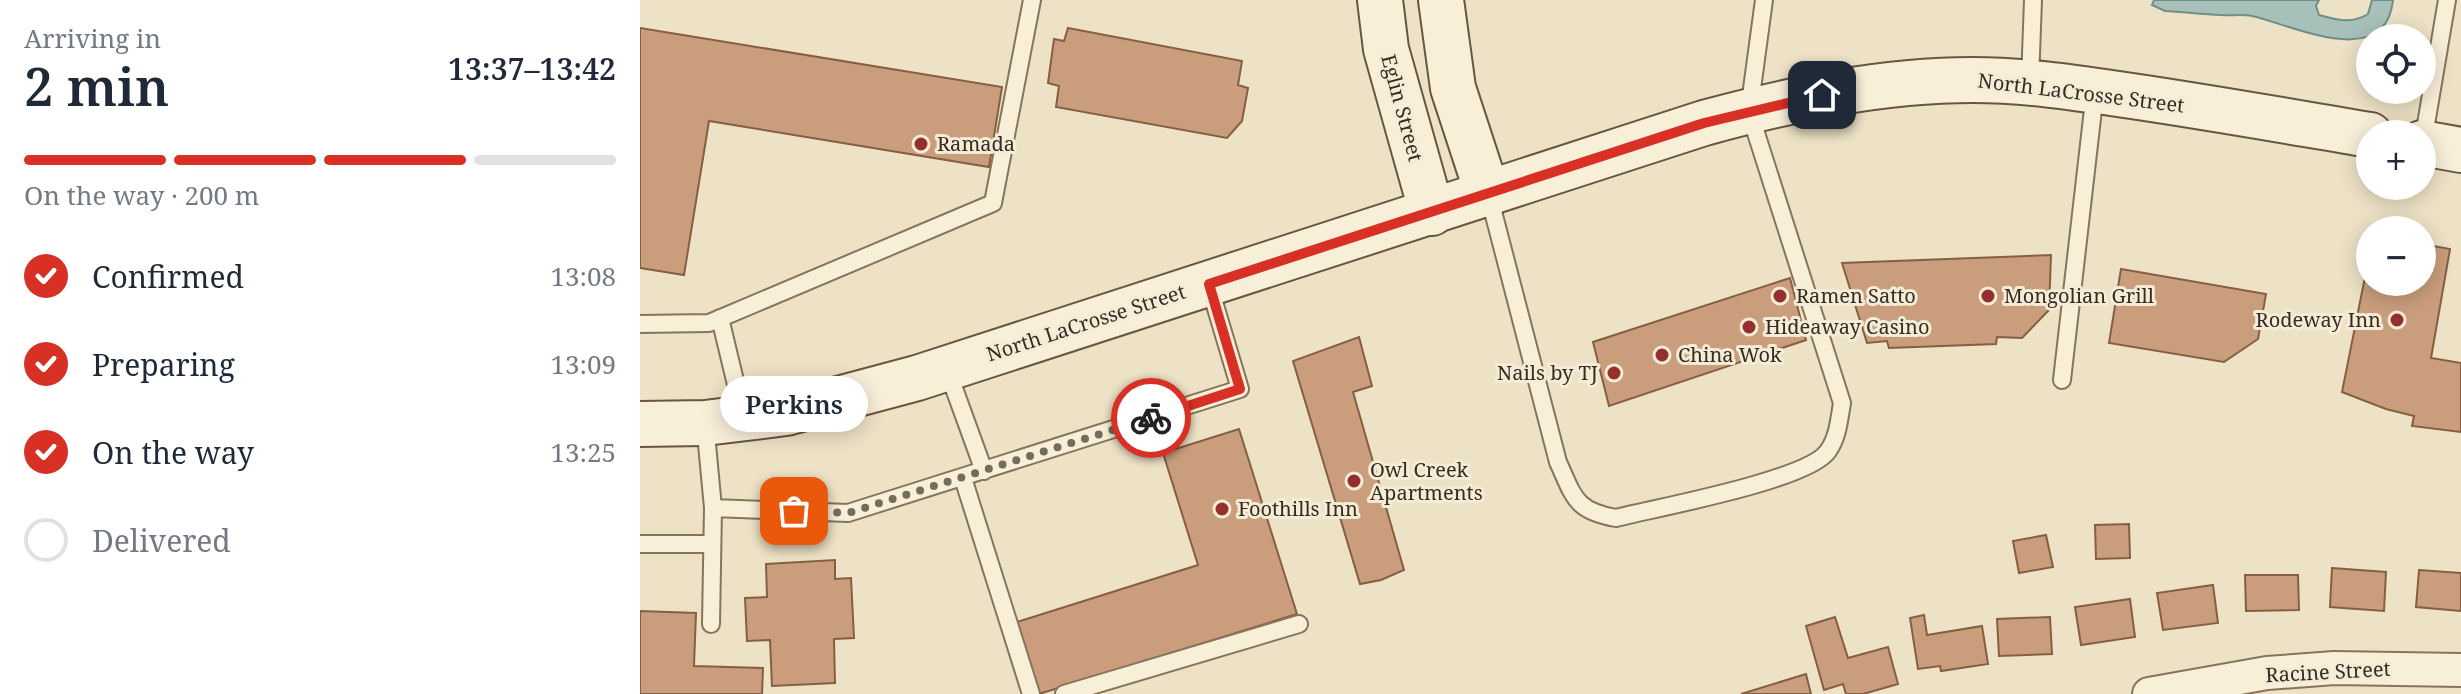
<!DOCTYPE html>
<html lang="en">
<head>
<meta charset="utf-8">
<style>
  :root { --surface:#fff; --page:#f6f6f7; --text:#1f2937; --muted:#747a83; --line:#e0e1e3; --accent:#d93025 }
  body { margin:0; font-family:"Noto Serif",serif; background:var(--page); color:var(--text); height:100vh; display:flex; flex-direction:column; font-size:30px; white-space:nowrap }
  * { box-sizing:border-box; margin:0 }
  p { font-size:26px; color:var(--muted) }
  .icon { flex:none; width:44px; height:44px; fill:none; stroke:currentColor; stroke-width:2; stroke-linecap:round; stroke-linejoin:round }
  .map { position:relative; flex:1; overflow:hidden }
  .sheet { display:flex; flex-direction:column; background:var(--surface); width:640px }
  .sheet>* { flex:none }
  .tools { position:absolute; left:1716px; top:24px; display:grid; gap:16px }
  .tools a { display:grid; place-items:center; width:80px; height:80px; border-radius:50%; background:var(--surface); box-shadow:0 4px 20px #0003; font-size:40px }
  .pin { position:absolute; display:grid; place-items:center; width:68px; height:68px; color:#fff; margin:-34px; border-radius:16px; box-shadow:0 4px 12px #0006 }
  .courier { position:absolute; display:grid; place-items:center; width:80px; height:80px; margin:-40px; border:6px solid #d93025; border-radius:50%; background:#fff; color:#222; box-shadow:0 2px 10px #0007 }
  .bubble { position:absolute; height:56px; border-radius:28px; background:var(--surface); box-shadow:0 4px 20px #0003; font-size:26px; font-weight:600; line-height:56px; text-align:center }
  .headline em { font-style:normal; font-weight:600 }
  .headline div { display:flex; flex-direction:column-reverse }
  .headline { display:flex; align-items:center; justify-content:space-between; height:136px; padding:0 24px }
  h1 { font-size:52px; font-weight:600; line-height:60px }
  .bar { display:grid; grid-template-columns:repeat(4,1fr); gap:12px 8px; align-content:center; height:96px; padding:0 24px }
  .bar i { height:10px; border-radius:6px; background:var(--line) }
  .bar .selected { background:var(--accent) }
  .bar p { grid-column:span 4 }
  ol { padding:0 24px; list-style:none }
  li { display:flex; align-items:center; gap:24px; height:88px }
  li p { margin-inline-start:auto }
  li .icon { padding:8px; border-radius:50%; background:var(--accent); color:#fff; stroke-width:4 }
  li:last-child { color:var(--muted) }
  li i { width:44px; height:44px; border:4px solid var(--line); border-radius:50% }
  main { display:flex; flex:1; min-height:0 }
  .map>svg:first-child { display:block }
  .water { fill:#a7c1ba; stroke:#6e8f87; stroke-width:2 }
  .building { fill:#ca9e7d; stroke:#865f43; stroke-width:2 }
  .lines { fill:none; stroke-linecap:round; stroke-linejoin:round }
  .lane-casing { stroke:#88745c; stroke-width:20 }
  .street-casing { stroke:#88745c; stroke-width:36 }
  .secondary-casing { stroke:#6a553f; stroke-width:48 }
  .lane { stroke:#f8efd9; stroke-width:16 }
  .street { stroke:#f8efd9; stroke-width:32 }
  .secondary { stroke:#f8efd9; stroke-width:44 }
  .done { stroke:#776c5a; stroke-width:8; stroke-dasharray:0 14.4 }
  .route { stroke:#d93025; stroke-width:10 }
  .poi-dot { fill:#952f2e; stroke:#f4ecd6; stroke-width:3 }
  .labels { text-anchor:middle; stroke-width:6; stroke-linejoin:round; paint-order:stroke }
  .street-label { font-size:20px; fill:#382c20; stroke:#f4ecd6 }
  .poi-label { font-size:20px; fill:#382c20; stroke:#f4ecd6; text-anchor:start }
</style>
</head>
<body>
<main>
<section class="sheet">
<div class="headline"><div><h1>2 min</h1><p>Arriving in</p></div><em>13:37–13:42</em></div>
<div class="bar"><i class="selected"></i><i class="selected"></i><i class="selected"></i><i></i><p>On the way · 200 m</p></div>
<ol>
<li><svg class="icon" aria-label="check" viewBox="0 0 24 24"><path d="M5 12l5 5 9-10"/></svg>Confirmed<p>13:08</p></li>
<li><svg class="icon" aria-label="check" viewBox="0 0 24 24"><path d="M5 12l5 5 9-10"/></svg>Preparing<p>13:09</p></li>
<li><svg class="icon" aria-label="check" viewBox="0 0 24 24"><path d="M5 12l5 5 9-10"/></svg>On the way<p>13:25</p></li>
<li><i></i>Delivered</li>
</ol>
</section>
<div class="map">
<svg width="1821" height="694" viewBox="0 0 1821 694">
  <rect width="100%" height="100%" fill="#ede2c6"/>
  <path class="water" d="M1514 0H1679L1676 6 1679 15C1697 20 1712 24 1728 14L1732 0H1753C1746 72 1652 25 1612 16 1602 14 1591 16 1581 15 1562 14 1543 12 1525 11L1512 5Z"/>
  <path class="building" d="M0 28 362 87 349 167 69 121 44 275 0 268Z
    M428 28 602 61 598 85 608 88 602 121 587 138 416 107 419 86 408 83 414 39 424 41Z
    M1782 244 1810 249 1791 358 1821 363V432L1772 426 1774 416 1746 409 1702 392 1730 252V282H1782Z
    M1411 255 1409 310 1382 338 1357 337 1356 344 1249 348 1247 341 1227 343 1202 263Z
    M1481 269 1626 294 1618 339 1584 362 1469 343Z
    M1150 278 1166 340 969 406 953 342Z
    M719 337 732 386 713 392 764 570 741 580 720 584 653 361Z
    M599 429 657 614 399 694 377 622 558 565 523 453Z
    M1489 524 1490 558 1456 559 1455 525Z
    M1406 535 1413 567 1379 573 1373 541Z
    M195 560V579L211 578 214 638 194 639 195 683 132 686 130 640 107 641 105 598 127 597 126 564Z
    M1692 568 1746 572 1744 611 1690 607Z
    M1779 570 1821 573V611L1776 607Z
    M1605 575H1658L1659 610 1606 611Z
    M1573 585 1578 623 1523 630 1517 593Z
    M1490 599 1495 637 1441 645 1435 607Z
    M0 611 56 613 54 666 123 668 122 694H0Z
    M1284 615 1287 635 1342 626 1348 664 1301 671 1300 666 1278 669 1270 618Z
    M1195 617 1208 658 1248 647 1258 684 1223 694H1206L1203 684 1184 690 1166 626Z
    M1410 617 1412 654 1359 656 1357 619Z
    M1166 674 1171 694H1101Z"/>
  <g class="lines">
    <g class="lane-casing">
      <path id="lane" d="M1390 82 1393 0
        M1783 142 1807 0
        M849 196 918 462C934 497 935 511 976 518 1015 508 1169 480 1188 451 1198 437 1199 420 1202 403L1109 111 1124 0
        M80 318 104 418
        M0 324 69 323 353 203 392 0
        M307 369 344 471
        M1422 380 1455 92
        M65 423 73 508 208 513 600 389 569 285
        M323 478 391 694
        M0 544H72
        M71 624 73 508
        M424 694 659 624"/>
    </g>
    <g class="street-casing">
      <path id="street" d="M1509 694 1627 673 1694 668 1821 670"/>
    </g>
    <g class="secondary-casing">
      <path id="secondary" d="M740 0 746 49 792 213
        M801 0 813 88 848 195
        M1782 143 1821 150
        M0 424 65 423 146 413 277 378 1064 123C1152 99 1242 80 1333 80 1382 80 1430 87 1478 94 1562 106 1646 121 1730 135"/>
    </g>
    <use href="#lane" class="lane"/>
    <use href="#street" class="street"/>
    <use href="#secondary" class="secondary"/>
  </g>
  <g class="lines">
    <path class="done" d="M154 511 208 513 511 418"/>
    <path class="route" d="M511 418 600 389 569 284 1064 123 1182 95"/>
  </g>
  <g class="poi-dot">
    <circle cx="281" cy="144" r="8"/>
    <circle cx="1140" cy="296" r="8"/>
    <circle cx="1348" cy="296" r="8"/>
    <circle cx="1757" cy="320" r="8"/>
    <circle cx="1109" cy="327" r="8"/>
    <circle cx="1022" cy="355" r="8"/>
    <circle cx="974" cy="373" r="8"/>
    <circle cx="714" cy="481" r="8"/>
    <circle cx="582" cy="509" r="8"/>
  </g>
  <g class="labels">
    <g class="street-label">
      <text transform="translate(1441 93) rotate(7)" y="7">North LaCrosse Street</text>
      <text transform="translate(762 108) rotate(75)" y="7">Eglin Street</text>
      <text transform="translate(446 323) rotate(-18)" y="7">North LaCrosse Street</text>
      <text transform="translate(1688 672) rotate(-3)" y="7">Racine Street</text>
    </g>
    <g class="poi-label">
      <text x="297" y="151">Ramada</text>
      <text x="1156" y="303">Ramen Satto</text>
      <text x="1364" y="303">Mongolian Grill</text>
      <text x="1741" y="327" text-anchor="end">Rodeway Inn</text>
      <text x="1125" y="334">Hideaway Casino</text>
      <text x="1038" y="362">China Wok</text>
      <text x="958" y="380" text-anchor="end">Nails by TJ</text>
      <text x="730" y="477">Owl Creek<tspan x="730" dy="23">Apartments</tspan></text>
      <text x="598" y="516">Foothills Inn</text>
    </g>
  </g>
</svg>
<div class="tools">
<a><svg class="icon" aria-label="locate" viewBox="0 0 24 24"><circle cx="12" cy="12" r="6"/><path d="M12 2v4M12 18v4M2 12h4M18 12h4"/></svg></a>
<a>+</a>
<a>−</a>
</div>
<div class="pin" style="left:154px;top:511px;background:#ea580c"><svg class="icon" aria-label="bag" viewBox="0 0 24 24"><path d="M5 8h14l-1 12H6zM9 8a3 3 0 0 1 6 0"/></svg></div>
<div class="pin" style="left:1182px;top:95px;background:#1f2937"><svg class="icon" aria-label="home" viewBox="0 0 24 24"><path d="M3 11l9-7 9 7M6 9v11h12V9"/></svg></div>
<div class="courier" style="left:511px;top:418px"><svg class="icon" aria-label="bike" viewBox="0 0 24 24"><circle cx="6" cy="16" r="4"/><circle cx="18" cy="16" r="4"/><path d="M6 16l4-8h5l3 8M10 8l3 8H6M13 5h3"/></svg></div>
<div class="bubble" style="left:80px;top:376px;width:148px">Perkins</div>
</div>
</main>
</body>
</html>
